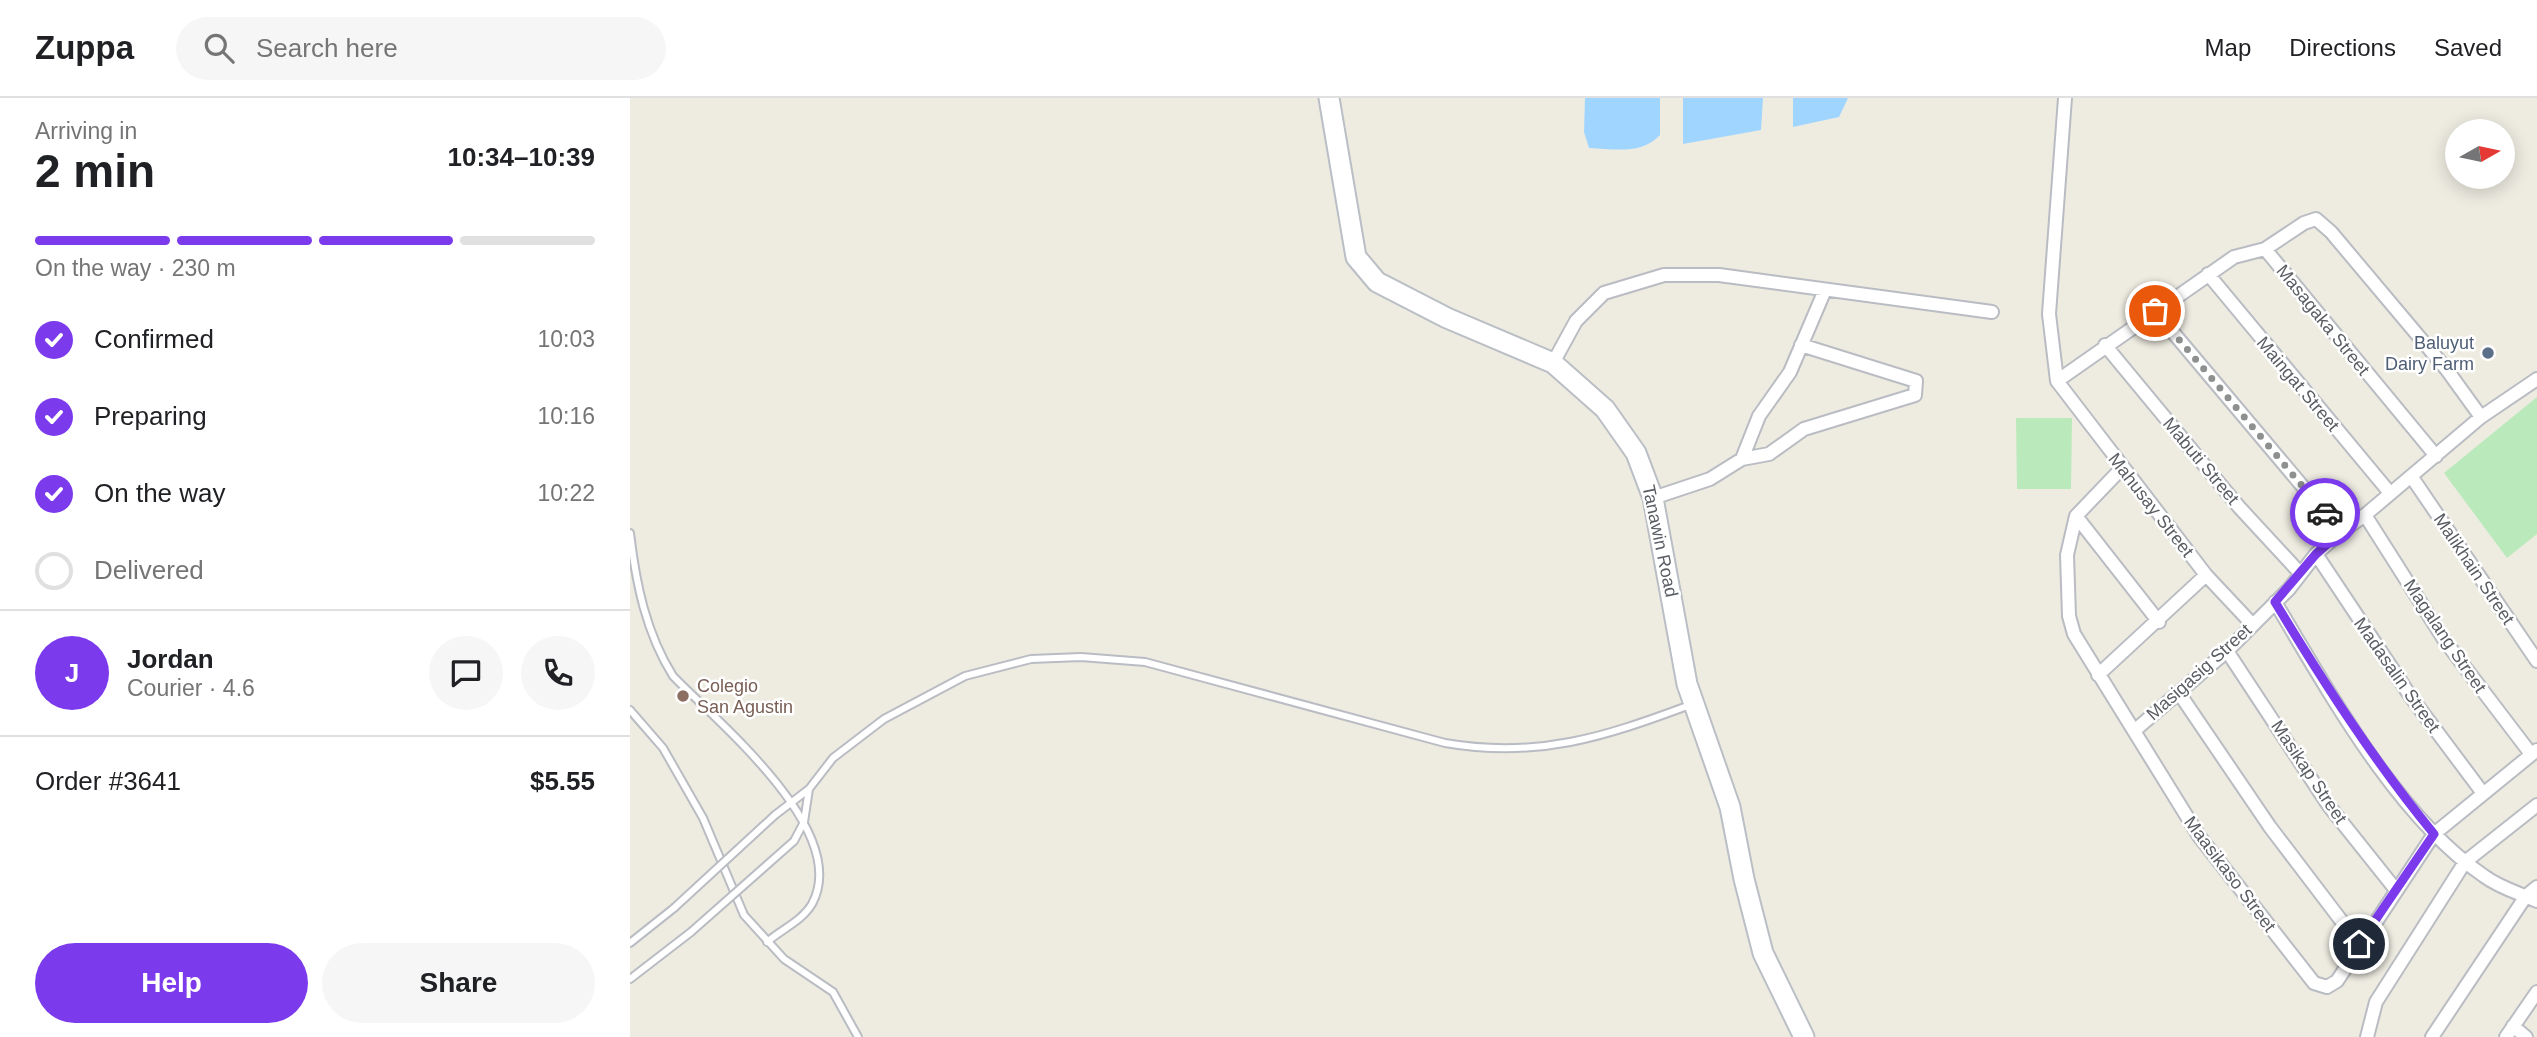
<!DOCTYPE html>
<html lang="en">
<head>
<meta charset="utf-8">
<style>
  :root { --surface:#fff; --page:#f6f6f6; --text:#202124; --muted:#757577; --line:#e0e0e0; --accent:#7c3aed }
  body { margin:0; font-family:Arial,sans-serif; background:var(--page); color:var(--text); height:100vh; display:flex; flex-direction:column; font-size:26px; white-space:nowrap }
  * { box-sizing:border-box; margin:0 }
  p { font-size:23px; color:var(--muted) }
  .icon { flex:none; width:38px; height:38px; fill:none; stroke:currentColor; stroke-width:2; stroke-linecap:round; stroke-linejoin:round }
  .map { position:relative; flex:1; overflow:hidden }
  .side { display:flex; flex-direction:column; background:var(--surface); width:630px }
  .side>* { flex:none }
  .needle { width:46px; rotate:81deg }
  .buttons { position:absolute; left:1815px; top:21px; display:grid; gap:14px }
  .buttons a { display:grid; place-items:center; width:70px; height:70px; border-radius:50%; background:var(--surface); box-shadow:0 4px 18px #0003; font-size:35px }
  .pin { position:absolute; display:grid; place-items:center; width:60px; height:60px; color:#fff; margin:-30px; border:4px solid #fff; border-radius:50%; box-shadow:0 2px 7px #0007 }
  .courier { position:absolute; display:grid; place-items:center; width:70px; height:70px; margin:-35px; border:5px solid #7c3aed; border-radius:50%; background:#fff; color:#222; box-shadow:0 2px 9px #0007 }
  .summary em { font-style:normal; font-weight:600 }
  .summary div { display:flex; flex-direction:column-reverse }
  .summary { display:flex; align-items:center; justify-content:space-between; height:119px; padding:0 35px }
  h1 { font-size:46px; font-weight:600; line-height:52px }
  .bar { display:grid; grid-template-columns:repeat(4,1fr); gap:10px 7px; align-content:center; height:84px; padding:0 35px }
  .bar i { height:9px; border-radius:5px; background:var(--line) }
  .bar .active { background:var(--accent) }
  .bar p { grid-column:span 4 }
  .line { display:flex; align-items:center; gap:18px; padding:0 35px; border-top:2px solid var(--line) }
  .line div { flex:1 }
  .round { display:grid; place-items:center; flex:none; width:74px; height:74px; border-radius:37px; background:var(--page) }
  ol { padding:0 35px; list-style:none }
  li { display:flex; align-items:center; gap:21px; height:77px }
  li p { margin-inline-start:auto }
  li .icon { padding:7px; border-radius:50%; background:var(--accent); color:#fff; stroke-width:4 }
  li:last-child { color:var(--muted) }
  li i { width:38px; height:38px; border:4px solid var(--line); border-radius:50% }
  .cta { display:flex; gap:14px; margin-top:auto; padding:14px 35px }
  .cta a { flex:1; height:80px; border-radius:42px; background:var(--accent); color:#fff; font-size:28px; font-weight:600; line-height:80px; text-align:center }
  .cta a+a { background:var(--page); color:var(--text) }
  header { display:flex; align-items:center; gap:42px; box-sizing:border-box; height:98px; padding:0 35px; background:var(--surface); border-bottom:2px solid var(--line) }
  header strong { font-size:33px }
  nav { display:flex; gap:38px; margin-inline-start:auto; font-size:24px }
  .search { width:490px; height:63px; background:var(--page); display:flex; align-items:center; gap:18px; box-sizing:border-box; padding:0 24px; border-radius:38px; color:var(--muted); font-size:26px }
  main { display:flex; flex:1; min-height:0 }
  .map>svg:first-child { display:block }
  .green { fill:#bae9bb }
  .water { fill:#a0d5ff }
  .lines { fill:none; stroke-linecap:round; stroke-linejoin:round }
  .lane-casing { stroke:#b9bcc2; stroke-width:10 }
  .street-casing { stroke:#b9bcc2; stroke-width:16 }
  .secondary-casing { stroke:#babec5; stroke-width:23 }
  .lane { stroke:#fff; stroke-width:6 }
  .street { stroke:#fff; stroke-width:12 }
  .secondary { stroke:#fff; stroke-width:19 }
  .lane-bridge-casing { stroke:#b9bcc2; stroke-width:10; stroke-linecap:butt }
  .lane-bridge { stroke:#fff; stroke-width:6 }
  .done { stroke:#8e9090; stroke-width:7; stroke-dasharray:0 12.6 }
  .route { stroke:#7c3aed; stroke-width:9 }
  .service-dot { fill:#5c6f8a; stroke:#fff; stroke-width:2.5 }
  .education-dot { fill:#8d6e63; stroke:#fff; stroke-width:2.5 }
  .labels { text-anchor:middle; stroke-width:5; stroke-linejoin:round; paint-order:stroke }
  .street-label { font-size:18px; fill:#5a5e64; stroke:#fff }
  .service-label { font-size:18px; fill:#4e5e75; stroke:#fff; text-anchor:end }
  .education-label { font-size:18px; fill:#785e54; stroke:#fff; text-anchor:start }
</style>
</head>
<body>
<header>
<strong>Zuppa</strong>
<div class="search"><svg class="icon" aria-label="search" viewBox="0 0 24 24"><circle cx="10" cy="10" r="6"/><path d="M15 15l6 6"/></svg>Search here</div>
<nav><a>Map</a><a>Directions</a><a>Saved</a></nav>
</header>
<main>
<section class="side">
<div class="summary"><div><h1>2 min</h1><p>Arriving in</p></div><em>10:34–10:39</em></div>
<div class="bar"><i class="active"></i><i class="active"></i><i class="active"></i><i></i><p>On the way · 230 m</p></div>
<ol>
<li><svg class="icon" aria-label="check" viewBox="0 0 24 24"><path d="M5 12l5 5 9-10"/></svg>Confirmed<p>10:03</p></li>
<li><svg class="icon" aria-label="check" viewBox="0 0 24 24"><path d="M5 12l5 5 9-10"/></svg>Preparing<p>10:16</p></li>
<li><svg class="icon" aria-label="check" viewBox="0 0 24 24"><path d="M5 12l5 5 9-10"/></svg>On the way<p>10:22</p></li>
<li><i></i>Delivered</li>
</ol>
<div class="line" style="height:126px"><b class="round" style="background:var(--accent);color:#fff">J</b><div><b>Jordan</b><p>Courier · 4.6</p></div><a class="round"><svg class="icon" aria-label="chat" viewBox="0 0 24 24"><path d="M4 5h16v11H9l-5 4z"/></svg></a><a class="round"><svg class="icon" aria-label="phone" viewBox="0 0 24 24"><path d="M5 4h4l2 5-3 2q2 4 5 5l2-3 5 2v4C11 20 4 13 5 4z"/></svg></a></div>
<div class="line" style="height:91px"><div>Order #3641</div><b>$5.55</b></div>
<div class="cta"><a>Help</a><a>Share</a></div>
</section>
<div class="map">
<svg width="1907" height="939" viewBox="0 0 1907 939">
  <rect width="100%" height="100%" fill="#eeece1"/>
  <path class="green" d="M1907 299V436L1877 460 1814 375Z
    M1386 320H1442L1441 391H1387Z"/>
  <path class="water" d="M955 0H1030V37C1012 57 984 51 959 50L954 34Z
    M1053 0H1133L1131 32 1053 46Z
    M1163 0H1218L1209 19 1163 29Z"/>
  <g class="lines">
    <g class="lane-casing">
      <path id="lane" d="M0 435C6 486 16 535 43 578 87 624 222 733 182 806 172 823 152 831 137 844
        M0 612 33 650 73 720 114 817 154 861 203 894 228 939
        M145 717 179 691 203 660 254 621 335 578 401 561 451 559 515 564 815 645C908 661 974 639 1060 607
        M164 743 174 724 179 691
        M0 845 44 810
        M0 881 61 834"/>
    </g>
    <g class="street-casing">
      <path id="street" d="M1635 151 1806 358
        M1578 176 1760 395
        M1525 213 1711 434
        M1475 247 1609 409 1670 475
        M923 265 946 223 974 195 1034 177H1089L1362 214
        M1427 283 1604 159 1635 151 1674 125 1686 121 1701 134 1817 272 1851 319
        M1427 283 1576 477 1622 526
        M1427 283 1419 216 1435 0
        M1112 361 1129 318 1160 274 1195 192
        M1492 370 1446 418 1437 457 1439 518 1444 536 1569 738 1684 885 1697 889 1707 883 1804 736 1907 652
        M1781 378 1907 563
        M1023 400 1080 381 1112 361 1139 356 1174 331 1285 297 1286 283 1171 247
        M1735 417 1815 543 1901 656
        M1446 418 1529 524
        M1686 456 1781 599 1852 694
        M1645 504C1699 594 1767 719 1854 778 1870 790 1889 795 1907 803
        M1597 553 1699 708 1766 792
        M1468 577 1576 477
        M1549 595 1640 729 1729 846
        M1504 633 1597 553 1659 491 1686 456 1711 434 1735 417 1851 319 1907 281
        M1883 928 1896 939
        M1737 939 1746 904 1835 764 1907 707
        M1802 939 1896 798 1907 789
        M1876 939 1907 894"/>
    </g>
    <g class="secondary-casing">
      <path id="secondary" d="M699 0 726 159 747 184 817 220 923 265 975 311 1006 355 1023 400 1057 586 1100 709 1114 781 1133 855 1174 939"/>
    </g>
    <use href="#lane" class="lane"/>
    <use href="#street" class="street"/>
    <use href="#secondary" class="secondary"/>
    <g class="lane-bridge-casing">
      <path id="lane-bridge" d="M44 810 145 717
        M61 834 164 743"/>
    </g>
    <use href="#lane-bridge" class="lane-bridge"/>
  </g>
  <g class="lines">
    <path class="done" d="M1525 213 1695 415"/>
    <path class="route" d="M1695 415 1711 434 1686 456 1645 504C1694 585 1744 663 1804 736L1729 846"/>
  </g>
  <circle class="service-dot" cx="1858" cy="255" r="7"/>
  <circle class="education-dot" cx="53" cy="598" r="7"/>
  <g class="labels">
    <g class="street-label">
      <text transform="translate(1693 222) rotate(51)" y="6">Masagaka Street</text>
      <text transform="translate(1668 286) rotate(50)" y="6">Maingat Street</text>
      <text transform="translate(1571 363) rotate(50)" y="6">Mabuti Street</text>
      <text transform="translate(1521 407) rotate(52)" y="6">Mahusay Street</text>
      <text transform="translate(1030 443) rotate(78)" y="6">Tanawin Road</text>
      <text transform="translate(1844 471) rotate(56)" y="6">Malikhain Street</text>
      <text transform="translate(1815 538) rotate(56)" y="6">Magalang Street</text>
      <text transform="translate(1569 574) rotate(-42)" y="6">Masigasig Street</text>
      <text transform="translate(1767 577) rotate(55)" y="6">Madasalin Street</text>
      <text transform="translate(1679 674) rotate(56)" y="6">Masikap Street</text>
      <text transform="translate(1600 776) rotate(53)" y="6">Maasikaso Street</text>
    </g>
    <g class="service-label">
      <text x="1844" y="251">Baluyut<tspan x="1844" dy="21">Dairy Farm</tspan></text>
    </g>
    <g class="education-label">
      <text x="67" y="594">Colegio<tspan x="67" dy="21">San Agustin</tspan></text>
    </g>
  </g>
</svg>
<div class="buttons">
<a><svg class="needle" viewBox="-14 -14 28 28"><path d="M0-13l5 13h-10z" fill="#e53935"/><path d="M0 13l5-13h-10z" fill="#757577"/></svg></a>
</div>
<div class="pin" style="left:1525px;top:213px;background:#ea580c"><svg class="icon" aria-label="bag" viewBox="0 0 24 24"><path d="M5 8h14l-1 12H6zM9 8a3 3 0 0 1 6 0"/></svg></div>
<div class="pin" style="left:1729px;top:846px;background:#1f2937"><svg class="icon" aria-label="home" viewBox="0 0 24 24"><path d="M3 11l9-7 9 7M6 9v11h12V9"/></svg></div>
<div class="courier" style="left:1695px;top:415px"><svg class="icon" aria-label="car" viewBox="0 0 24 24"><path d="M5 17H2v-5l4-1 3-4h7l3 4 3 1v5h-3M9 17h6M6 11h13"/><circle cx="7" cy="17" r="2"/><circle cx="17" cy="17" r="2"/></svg></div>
</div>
</main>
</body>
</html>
